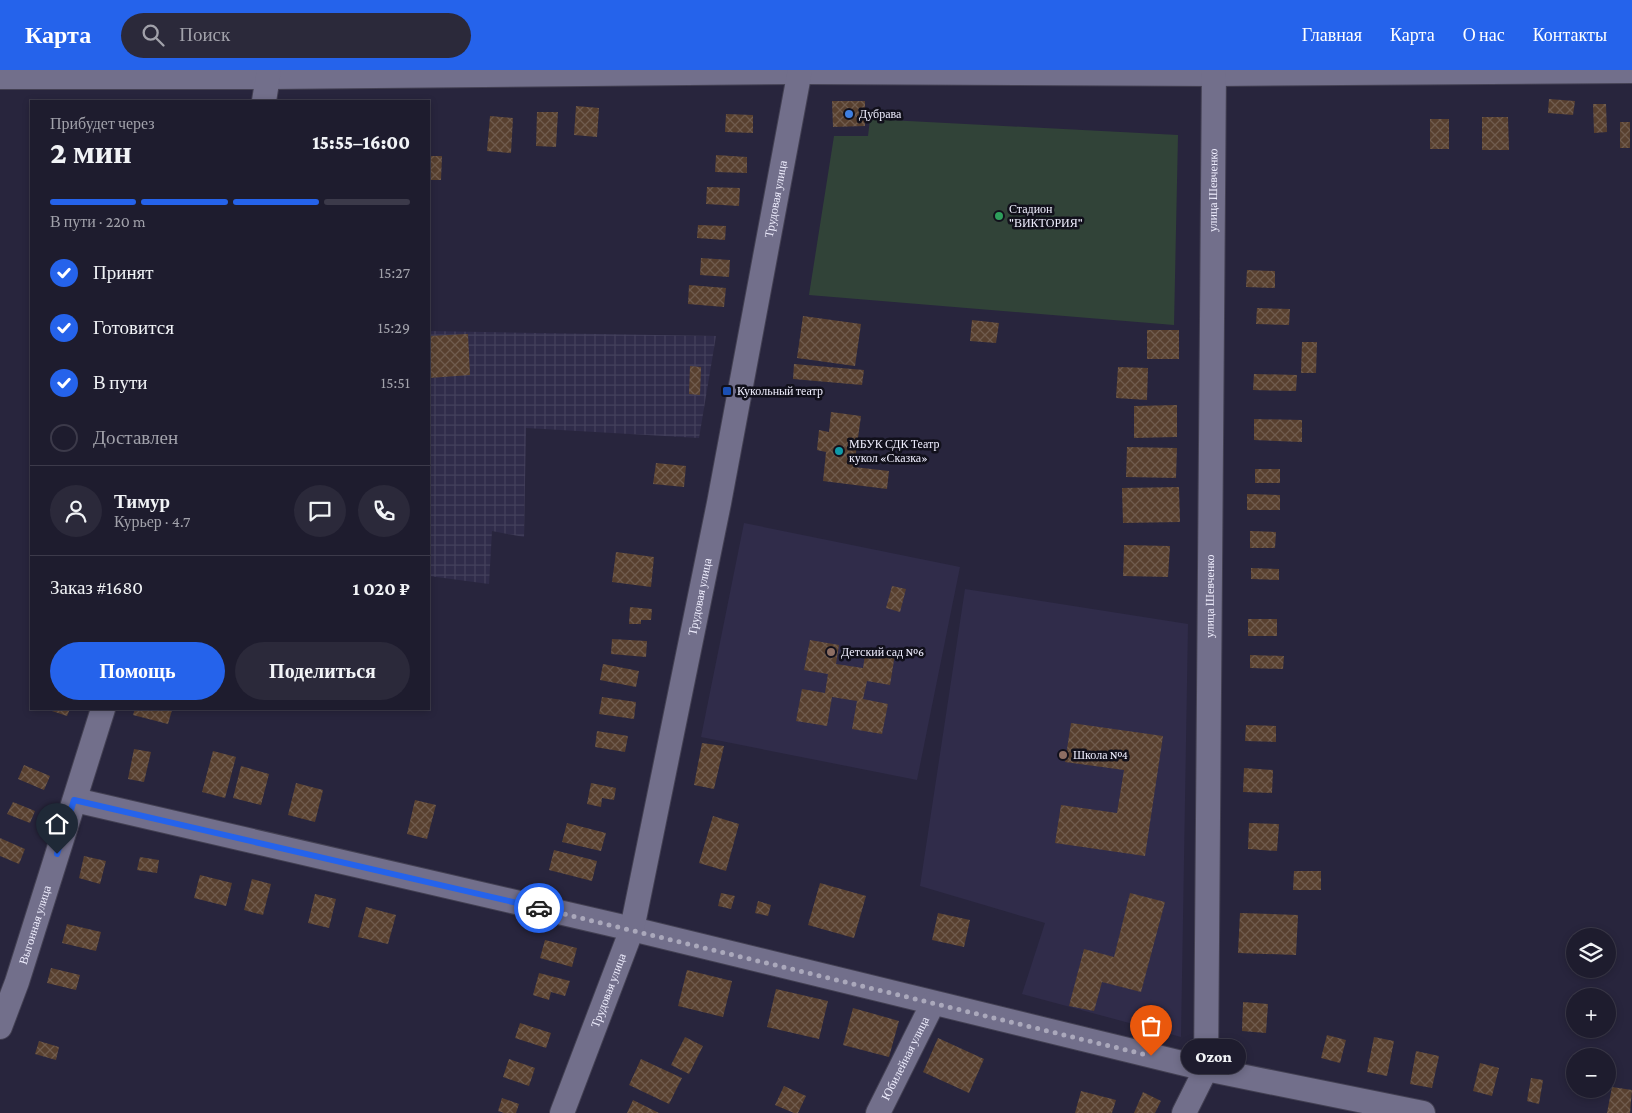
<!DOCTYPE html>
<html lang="ru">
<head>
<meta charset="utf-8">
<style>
  :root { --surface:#1e1c2e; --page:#2b293a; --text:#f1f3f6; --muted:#a1a1aa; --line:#3c3a4a; --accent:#2563eb }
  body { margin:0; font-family:"Crimson Pro",serif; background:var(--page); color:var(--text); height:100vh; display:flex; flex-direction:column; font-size:19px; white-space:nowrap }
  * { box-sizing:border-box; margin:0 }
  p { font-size:16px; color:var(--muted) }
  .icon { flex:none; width:28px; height:28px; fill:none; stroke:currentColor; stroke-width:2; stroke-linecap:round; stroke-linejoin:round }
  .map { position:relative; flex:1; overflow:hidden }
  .drawer { position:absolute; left:30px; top:30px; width:400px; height:610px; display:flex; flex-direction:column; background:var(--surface); border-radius:0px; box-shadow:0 2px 8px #0003,0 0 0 1px var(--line) }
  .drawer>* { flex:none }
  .controls { position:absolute; left:1566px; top:858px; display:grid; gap:10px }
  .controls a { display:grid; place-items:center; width:50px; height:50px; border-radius:50%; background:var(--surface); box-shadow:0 2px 8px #0003,0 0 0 1px var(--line); font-size:25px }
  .pin { position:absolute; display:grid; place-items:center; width:42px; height:42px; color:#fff; margin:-51px -21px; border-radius:50% 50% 50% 0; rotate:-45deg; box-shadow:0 0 5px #0007 }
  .pin .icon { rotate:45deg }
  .courier { position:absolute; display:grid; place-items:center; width:50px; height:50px; margin:-25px; border:4px solid #2563eb; border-radius:50%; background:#fff; color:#222; box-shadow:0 1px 6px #0007 }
  .bubble { position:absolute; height:35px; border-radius:18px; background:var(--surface); box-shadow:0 2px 8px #0003,0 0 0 1px var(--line); font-size:16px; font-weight:800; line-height:35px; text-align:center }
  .headline em { font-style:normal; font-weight:800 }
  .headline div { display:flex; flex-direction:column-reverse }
  .headline { display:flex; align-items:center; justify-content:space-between; height:85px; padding:0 20px }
  h1 { font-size:32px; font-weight:800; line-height:38px }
  .bar { display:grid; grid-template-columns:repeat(4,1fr); gap:8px 5px; align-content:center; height:60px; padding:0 20px }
  .bar i { height:6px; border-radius:4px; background:var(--line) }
  .bar .current { background:var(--accent) }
  .bar p { grid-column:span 4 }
  .line { display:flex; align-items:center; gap:12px; padding:0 20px; border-top:1px solid var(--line) }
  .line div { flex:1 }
  .round { display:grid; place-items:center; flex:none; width:52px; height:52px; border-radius:26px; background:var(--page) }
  ol { padding:0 20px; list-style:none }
  li { display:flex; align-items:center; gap:15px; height:55px }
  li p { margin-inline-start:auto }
  li .icon { padding:5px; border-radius:50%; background:var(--accent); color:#fff; stroke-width:4 }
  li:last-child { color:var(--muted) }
  li i { width:28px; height:28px; border:2px solid var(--line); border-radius:50% }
  .primary-button { display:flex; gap:10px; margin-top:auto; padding:10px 20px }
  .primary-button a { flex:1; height:58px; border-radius:30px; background:var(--accent); color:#fff; font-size:20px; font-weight:800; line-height:58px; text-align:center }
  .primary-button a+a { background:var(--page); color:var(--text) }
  header { display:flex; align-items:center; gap:30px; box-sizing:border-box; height:70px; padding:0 25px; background:var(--accent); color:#fff }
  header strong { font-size:24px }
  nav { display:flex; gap:28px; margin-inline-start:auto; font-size:18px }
  .search { width:350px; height:45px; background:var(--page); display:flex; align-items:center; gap:12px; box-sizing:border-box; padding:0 18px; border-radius:28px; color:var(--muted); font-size:19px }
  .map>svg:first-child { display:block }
  .built { fill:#302c4a }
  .industrial { fill:url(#industrial-grid) }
  .pitch { fill:#314338 }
  .building { fill:url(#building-cross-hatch) }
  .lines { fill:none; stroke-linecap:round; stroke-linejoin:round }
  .minor-casing { stroke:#434053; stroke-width:26 }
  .minor { stroke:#726f8b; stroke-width:24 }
  .done { stroke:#aaa8bb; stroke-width:5; stroke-dasharray:0 9 }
  .route { stroke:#2563eb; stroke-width:6 }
  .shop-dot { fill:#3f7fe0; stroke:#11101b; stroke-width:2 }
  .leisure-dot { fill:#2e9e5b; stroke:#11101b; stroke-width:2 }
  .transit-dot { fill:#1a4fb4; stroke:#11101b; stroke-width:2 }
  .culture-dot { fill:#0f9aa8; stroke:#11101b; stroke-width:2 }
  .education-dot { fill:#8d6e63; stroke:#11101b; stroke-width:2 }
  .labels { text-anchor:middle; stroke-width:5; stroke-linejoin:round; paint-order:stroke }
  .poi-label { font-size:12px; fill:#f0efff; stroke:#11101b; text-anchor:start }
  .street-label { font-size:12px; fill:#f0efff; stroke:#11101b }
</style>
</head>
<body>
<header>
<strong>Карта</strong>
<div class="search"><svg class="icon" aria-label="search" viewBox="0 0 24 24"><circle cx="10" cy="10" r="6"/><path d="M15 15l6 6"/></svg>Поиск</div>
<nav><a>Главная</a><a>Карта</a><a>О нас</a><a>Контакты</a></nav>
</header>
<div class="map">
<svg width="1632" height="1043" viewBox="0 0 1632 1043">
  <defs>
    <pattern id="industrial-grid" width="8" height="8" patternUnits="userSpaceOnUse" patternTransform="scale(1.25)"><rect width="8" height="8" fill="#302c4a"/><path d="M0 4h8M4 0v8" fill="none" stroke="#44415c"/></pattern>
    <pattern id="building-cross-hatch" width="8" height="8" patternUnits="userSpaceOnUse" patternTransform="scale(1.25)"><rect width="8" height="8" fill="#58402f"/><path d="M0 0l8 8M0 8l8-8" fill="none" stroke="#705c4e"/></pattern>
  </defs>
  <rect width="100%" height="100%" fill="#28253d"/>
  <path class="built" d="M744 453 960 497 917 710 701 667Z
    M965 519 1188 554 1181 967 1022 924 1045 853 920 816Z"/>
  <path class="industrial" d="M429 261 716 266 699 368 526 358 524 467 492 461 489 514 429 506Z"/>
  <path class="pitch" d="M870 49 1178 65 1174 255 809 225 834 66H868Z"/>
  <path class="building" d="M1549 29 1575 31 1573 45 1548 43Z
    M832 31H865V56L833 57Z
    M1593 34H1606L1607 62 1594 63Z
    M576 36 599 38 597 67 574 65Z
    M537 42H558L556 77 536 76Z
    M726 44 753 45V63L725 62Z
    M490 46 513 48 511 83 487 81Z
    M1482 47H1508L1509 80H1482Z
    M1430 49H1449V79H1430Z
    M1620 52H1630V78H1620Z
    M716 85 747 87V103L715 102Z
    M429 86H442L441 110H429Z
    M707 117 740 118 739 136 706 134Z
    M698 155 726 156 725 170 697 168Z
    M701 188 730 190 729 207 700 205Z
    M1247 200 1275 201V218L1246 217Z
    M689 215 726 218 724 237 688 234Z
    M1257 238 1290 239 1289 255 1256 254Z
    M803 246 861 254 855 296 797 288Z
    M972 250 999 253 996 273 970 271Z
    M1147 260H1179V289H1147Z
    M468 264 470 305 429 308V266Z
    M1302 272H1317L1316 303H1301Z
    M794 294 864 300 862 315 793 309Z
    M690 296 701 297 700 325 689 324Z
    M1118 297 1148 298 1147 330 1116 328Z
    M1254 304 1297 305 1296 321 1253 320Z
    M1177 335V367L1134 368V336Z
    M831 342 861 346 854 397 889 401 887 419 823 411 826 382 817 380 819 360 829 362Z
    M1254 349 1302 350V372L1254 370Z
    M1127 377 1177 378 1176 408 1126 407Z
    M656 393 686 396 684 417 653 414Z
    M1255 399H1280V413H1255Z
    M1179 417 1180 452 1123 453 1122 418Z
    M1247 424 1280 425V440H1247Z
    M1250 461 1276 462 1275 478H1250Z
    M1124 475 1170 476 1168 507 1123 506Z
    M616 482 654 487 651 517 612 512Z
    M1251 498 1279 499V510L1251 509Z
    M892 516 906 519 900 542 886 538Z
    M630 537 652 539 651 550H641V554H629Z
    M1248 549H1277V566H1248Z
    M612 569 647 571 646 587 611 584Z
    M810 570 839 575 836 594 863 598 866 579 895 584 890 615 867 611 863 629 888 634 882 664 852 659 857 631 832 627 827 656 796 651 802 619 825 623 828 604 804 600Z
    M1250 585 1284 586 1283 599 1250 598Z
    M603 594 639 601 636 617 600 610Z
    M602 627 636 632 634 649 599 644Z
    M46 639H70L67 646Z
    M135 639H168L172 640 168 654 133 645Z
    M1071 653 1163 666 1145 786 1055 773 1061 735 1117 743 1124 700 1065 692Z
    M1246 655 1276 656V672L1245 671Z
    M597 661 628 666 625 682 595 677Z
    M702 673 724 676 714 719 694 715Z
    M134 679 151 682 144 712 128 709Z
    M213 681 236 687 225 728 202 722Z
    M24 695 50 706 44 720 18 709Z
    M241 696 269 704 261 735 233 728Z
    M1244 698 1273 700 1272 723 1243 722Z
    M296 713 323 720 315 752 288 745Z
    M591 713 616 718 614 730 602 728 601 737 587 734Z
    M415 730 436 735 427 769 407 764Z
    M13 732 35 741 30 753 7 744Z
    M713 746 739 754 726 801 699 793Z
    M567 753 606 763 601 781 562 772Z
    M1249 753 1279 754 1277 781 1248 779Z
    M0 768 25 779 19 794 0 786Z
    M554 780 597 791 592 811 549 800Z
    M84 786 106 791 100 814 79 808Z
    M140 787 159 790 157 803 137 800Z
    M1294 801H1321V820H1293Z
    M200 805 232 813 226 836 194 828Z
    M252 809 271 814 263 845 244 840Z
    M820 813 866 826 854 868 808 855Z
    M721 823 735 826 731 839 718 836Z
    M1130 823 1165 832 1141 922 1102 912 1094 941 1069 936 1084 879 1114 887Z
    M315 824 336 829 329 858 308 853Z
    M758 831 771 835 768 846 755 843Z
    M366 837 396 845 388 874 358 867Z
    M938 843 970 850 964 877 932 870Z
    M1240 843 1298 845 1296 885 1238 883Z
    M67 854 101 862 96 881 62 873Z
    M545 870 577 878 572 897 540 888Z
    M51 898 80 905 76 920 47 913Z
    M687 900 732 911 723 947 678 936Z
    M539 903 570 911 565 926 551 922 549 930 533 925Z
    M776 919 828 931 819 969 767 957Z
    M1243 932 1268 934 1266 963 1242 961Z
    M853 938 899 951 889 987 843 975Z
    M520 953 551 963 546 978 515 968Z
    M1327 965 1346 970 1340 993 1321 988Z
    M685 967 703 976 689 1004 671 995Z
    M1374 967 1394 971 1387 1006 1367 1002Z
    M938 968 984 989 969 1023 923 1002Z
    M39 971 59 977 56 990 35 984Z
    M1416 981 1439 986 1432 1018 1410 1014Z
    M509 989 535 998 529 1016 503 1007Z
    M641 989 682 1008 669 1034 629 1015Z
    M1480 993 1499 998 1492 1026 1473 1021Z
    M1531 1008 1543 1010 1539 1034 1527 1031Z
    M784 1016 806 1026 798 1043H794L775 1035Z
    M1612 1017 1632 1020 1630 1043H1607Z
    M1081 1021 1116 1030 1112 1043H1075Z
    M1143 1022 1161 1031 1155 1043H1134Z
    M502 1028 519 1034 516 1043H504L498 1041Z
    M633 1030 659 1043H627Z"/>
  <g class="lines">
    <g class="minor-casing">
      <g id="minor">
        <path d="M0 7H269L800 2 1215 4 1632 1"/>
        <path d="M264 31 269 0"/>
        <path d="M75 730 632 859 1206 999 1423 1043"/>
        <path id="s1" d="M0 957 17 912 103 639"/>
        <path id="s2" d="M562 1043 632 859 719 433 800 0"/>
        <path id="s3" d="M878 1043 933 933"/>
        <path id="s4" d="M1184 1043 1206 999 1214 0"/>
      </g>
    </g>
    <use href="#minor" class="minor"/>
  </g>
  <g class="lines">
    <path class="done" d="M539 838 1151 986"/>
    <path class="route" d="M57 784 74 730 539 838"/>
  </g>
  <circle class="shop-dot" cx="849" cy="44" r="5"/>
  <circle class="leisure-dot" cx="999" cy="146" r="5"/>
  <rect class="transit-dot" x="722" y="316" width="10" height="10" rx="2.5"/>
  <circle class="culture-dot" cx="839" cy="381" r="5"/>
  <g class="education-dot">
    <circle cx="831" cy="582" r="5"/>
    <circle cx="1063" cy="685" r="5"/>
  </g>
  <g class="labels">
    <g class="poi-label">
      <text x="859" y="48">Дубрава</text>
      <text x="1009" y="143">Стадион<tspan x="1009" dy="14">"ВИКТОРИЯ"</tspan></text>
      <text x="737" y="325">Кукольный театр</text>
      <text x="849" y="378">МБУК СДК Театр<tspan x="849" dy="14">кукол «Сказка»</tspan></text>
      <text x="841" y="586">Детский сад №6</text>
      <text x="1073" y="689">Школа №4</text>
    </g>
    <g class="street-label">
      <text dy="4" stroke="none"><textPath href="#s4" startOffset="928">улица Шевченко</textPath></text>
      <text dy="4" stroke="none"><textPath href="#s2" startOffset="941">Трудовая улица</textPath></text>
      <text dy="4" stroke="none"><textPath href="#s4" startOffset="522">улица Шевченко</textPath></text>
      <text dy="4" stroke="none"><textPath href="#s2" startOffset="536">Трудовая улица</textPath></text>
      <text dy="4" stroke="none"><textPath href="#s1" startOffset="108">Выгонная улица</textPath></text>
      <text dy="4" stroke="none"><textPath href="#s2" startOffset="131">Трудовая улица</textPath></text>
      <text dy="4" stroke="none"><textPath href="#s3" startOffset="61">Юбилейная улица</textPath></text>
    </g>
  </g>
</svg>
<div class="controls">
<a><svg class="icon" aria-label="layers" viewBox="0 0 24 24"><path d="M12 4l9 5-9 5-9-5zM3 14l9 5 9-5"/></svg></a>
<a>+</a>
<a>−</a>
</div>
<div class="pin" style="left:1151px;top:986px;background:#ea580c"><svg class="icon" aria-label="bag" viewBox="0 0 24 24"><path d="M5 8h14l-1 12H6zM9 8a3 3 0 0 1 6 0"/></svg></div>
<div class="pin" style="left:57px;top:784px;background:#1f2937"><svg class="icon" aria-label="home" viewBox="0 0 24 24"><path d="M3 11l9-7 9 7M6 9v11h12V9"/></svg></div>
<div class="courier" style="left:539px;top:838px"><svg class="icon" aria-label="car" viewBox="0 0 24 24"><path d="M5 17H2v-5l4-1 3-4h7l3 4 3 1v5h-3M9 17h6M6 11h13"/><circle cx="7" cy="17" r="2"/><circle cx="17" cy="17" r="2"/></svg></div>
<div class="bubble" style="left:1181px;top:969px;width:65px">Ozon</div>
<section class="drawer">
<div class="headline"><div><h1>2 мин</h1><p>Прибудет через</p></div><em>15:55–16:00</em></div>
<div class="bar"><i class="current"></i><i class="current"></i><i class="current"></i><i></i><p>В пути · 220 m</p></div>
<ol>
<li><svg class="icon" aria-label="check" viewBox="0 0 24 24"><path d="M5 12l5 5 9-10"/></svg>Принят<p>15:27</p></li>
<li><svg class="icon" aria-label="check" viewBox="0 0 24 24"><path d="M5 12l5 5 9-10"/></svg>Готовится<p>15:29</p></li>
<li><svg class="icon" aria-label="check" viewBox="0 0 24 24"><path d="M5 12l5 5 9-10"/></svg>В пути<p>15:51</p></li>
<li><i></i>Доставлен</li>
</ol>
<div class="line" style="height:90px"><a class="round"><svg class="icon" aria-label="person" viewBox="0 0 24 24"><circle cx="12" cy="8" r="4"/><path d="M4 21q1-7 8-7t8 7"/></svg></a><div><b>Тимур</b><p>Курьер · 4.7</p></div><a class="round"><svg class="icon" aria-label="chat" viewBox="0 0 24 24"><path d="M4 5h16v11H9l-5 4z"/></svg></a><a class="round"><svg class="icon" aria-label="phone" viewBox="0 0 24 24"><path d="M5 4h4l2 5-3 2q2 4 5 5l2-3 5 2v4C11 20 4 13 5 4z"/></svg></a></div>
<div class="line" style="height:65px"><div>Заказ #1680</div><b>1 020 ₽</b></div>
<div class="primary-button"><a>Помощь</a><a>Поделиться</a></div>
</section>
</div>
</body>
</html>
